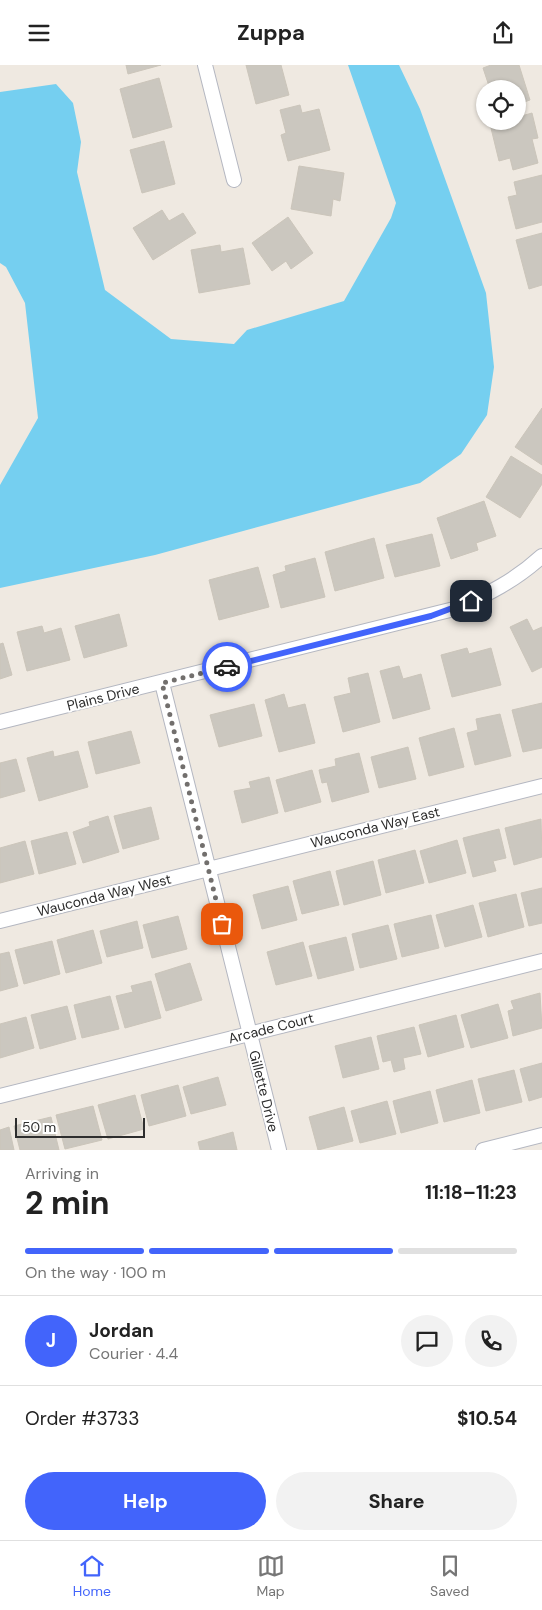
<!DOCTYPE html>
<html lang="en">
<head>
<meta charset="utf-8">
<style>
  :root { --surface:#fff; --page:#f2f2f2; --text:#222; --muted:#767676; --line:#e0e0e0; --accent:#4264fb }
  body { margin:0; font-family:"DM Sans",sans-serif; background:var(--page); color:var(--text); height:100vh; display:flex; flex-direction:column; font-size:19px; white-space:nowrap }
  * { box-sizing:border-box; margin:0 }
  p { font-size:16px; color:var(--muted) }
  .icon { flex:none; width:28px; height:28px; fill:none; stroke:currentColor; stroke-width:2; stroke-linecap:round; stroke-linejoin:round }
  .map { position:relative; height:1085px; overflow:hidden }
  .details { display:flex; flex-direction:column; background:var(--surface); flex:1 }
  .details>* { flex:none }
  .tools { position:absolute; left:476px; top:15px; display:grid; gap:10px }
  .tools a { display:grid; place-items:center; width:50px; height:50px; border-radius:50%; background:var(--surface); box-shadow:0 1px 4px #0004; font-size:25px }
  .scale { position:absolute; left:15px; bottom:12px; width:130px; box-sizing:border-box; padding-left:5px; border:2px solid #2e2e2e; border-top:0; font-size:14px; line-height:18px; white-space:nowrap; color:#2e2e2e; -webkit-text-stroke:4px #fff; paint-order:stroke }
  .pin { position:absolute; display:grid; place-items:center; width:42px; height:42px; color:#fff; margin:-21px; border-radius:10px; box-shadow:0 2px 8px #0006 }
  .courier { position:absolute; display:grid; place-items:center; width:50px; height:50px; margin:-25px; border:4px solid #4264fb; border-radius:50%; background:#fff; color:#222; box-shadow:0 1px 6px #0007 }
  .summary em { font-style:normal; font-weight:700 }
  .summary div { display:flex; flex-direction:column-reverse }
  .summary { display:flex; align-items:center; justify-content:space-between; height:85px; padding:0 25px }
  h1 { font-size:32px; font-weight:700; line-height:38px }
  .bar { display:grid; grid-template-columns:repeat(4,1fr); gap:8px 5px; align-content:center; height:60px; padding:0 25px }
  .bar i { height:6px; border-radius:4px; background:var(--line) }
  .bar .on { background:var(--accent) }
  .bar p { grid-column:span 4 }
  .line { display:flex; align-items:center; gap:12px; padding:0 25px; border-top:1px solid var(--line) }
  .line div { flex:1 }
  .round { display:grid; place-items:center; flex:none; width:52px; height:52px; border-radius:26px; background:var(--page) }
  .action { display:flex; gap:10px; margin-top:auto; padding:10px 25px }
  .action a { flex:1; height:58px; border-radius:30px; background:var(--accent); color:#fff; font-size:20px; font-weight:700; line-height:58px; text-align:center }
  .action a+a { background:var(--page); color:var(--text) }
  header { display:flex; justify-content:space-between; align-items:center; height:65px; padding:0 25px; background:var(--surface); font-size:22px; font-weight:700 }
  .dock { display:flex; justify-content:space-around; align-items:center; height:70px; border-top:1px solid var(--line); background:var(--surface); font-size:14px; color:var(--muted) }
  .dock a { display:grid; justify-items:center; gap:2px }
  .dock .on { color:var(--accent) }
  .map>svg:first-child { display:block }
  .water { fill:#75cff0 }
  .building { fill:#cbc7bf; stroke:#cbc5ba }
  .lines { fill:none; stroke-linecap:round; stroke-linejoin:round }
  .minor-casing { stroke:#b4b7c1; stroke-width:16 }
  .minor { stroke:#fff; stroke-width:14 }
  .done { stroke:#726f6d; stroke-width:5; stroke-dasharray:0 9 }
  .route { stroke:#4264fb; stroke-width:6 }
  .labels { text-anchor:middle; stroke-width:4; stroke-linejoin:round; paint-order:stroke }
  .street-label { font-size:14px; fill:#2e2e2e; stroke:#fff }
</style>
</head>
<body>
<header><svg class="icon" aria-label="menu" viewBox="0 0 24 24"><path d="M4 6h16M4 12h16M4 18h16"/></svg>Zuppa<svg class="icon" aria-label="share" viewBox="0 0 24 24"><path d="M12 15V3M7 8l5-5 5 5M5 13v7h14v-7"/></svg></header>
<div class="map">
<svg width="542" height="1085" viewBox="0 0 542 1085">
  <rect width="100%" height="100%" fill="#efe9e1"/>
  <path class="water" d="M348 0H399L420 44 486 228 494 302 487 350 461 389 420 418 155 490 0 523V420L38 353 25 238 6 202 0 198V27L56 19 73 38 81 77 77 107 105 225 171 274 234 279 247 265 344 236 391 153 396 138Z"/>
  <path class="building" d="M126 0H161L128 9Z
    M246 0H281L289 30 256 39Z
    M491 0H519L530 35 518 39V24H490L483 3Z
    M159 13 172 62 133 73 120 24Z
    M300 40 302 48 319 44 330 85 288 96 281 70 286 68 280 45Z
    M532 48 538 73 532 74 538 98 513 105 510 93 499 96 490 59 518 56V52Z
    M164 76 175 119 142 128 130 85Z
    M299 101 344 108 340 136 333 134 331 151 291 144Z
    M542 110V157L516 164 508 132 517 130 514 117Z
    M162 145 169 156 183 148 196 168 153 195 133 163Z
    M288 152 313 188 291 204 286 196 272 206 252 178Z
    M542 168V220L529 224 516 175Z
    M220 180 221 187 243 183 250 219 199 228 191 185Z
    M542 343V400L515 382Z
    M511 391 542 410V419L520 453 486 432Z
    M484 436 496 471 476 478 478 485 451 494 437 453Z
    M432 469 440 501 395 512 386 480Z
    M374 473 384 513 335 526 325 487Z
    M315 493 325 532 281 543 273 510 286 506 285 501Z
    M258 502 269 542 219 555 209 515Z
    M119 549 127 581 84 593 75 561Z
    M527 554 533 566 542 562V602L532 607 510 562Z
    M42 561 44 568 61 563 70 595 27 606 17 567Z
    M3 578 12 610 0 614V579Z
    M467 583 469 589 491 583 501 620 452 632 441 590Z
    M399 601 403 614 421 609 430 644 393 654 380 606Z
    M368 608 380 657 343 667 334 632 351 628 348 613Z
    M284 629 288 643 305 639 315 678 279 687 265 635Z
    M542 638V683L523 687 512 645Z
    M254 639 262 671 219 682 210 650Z
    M500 649 511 691 475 700 467 668 478 665 476 654Z
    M454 663 464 702 429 711 419 673Z
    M131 666 140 698 96 709 88 677Z
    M408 682 416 714 379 723 371 692Z
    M53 686 54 692 78 686 88 722 39 736 27 693Z
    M359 688 369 727 332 737 327 717 322 718 319 705 336 701 335 694Z
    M16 694 25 726 0 733V698Z
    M312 705 321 737 285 747 276 715Z
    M269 712 278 748 242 758 234 726 251 723 249 717Z
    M151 742 159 774 123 784 114 751Z
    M108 751 119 787 83 798 73 767 90 761 89 757Z
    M541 754 542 792 514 800 505 763Z
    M499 764 506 793 493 796 496 806 473 812 463 773Z
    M67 767 76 799 39 809 31 776Z
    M457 775 466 808 429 818 420 786Z
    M25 776 34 809 0 818V783Z
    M415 785 424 818 386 828 378 795Z
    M373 796 381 830 344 840 336 806Z
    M330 806 339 840 302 849 293 816Z
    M288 821 297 855 262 864 253 830Z
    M542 823V858L529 861 521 828Z
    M516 829 524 862 488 872 479 838Z
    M473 840 482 872 445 882 436 850Z
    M431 850 439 883 402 892 394 859Z
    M178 851 187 884 152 893 143 860Z
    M137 856 143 883 107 892 100 866Z
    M388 860 397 894 360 903 352 869Z
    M93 865 102 898 66 908 57 875Z
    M346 872 354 905 318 914 309 881Z
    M52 876 60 909 24 919 15 885Z
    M303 877 312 911 276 920 267 887Z
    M9 887 18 921 0 926V889Z
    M190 898 202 935 166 946 155 909Z
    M151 916 161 953 125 963 116 931 133 927 131 921Z
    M540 928 542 963 513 971 508 946 514 944 511 936Z
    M110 931 119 964 82 973 74 940Z
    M498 939 508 973 471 983 461 950Z
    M67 941 76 974 40 984 31 950Z
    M456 950 464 982 428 992 419 960Z
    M26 952 34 983 0 993V959Z
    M414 962 421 989 403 993 405 1004 394 1007 391 995 383 997 377 971Z
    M371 972 379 1004 343 1013 335 981Z
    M542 998V1032L529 1036 520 1004Z
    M514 1005 522 1037 486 1046 478 1014Z
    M218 1012 226 1040 191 1049 183 1022Z
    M472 1015 480 1048 444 1057 436 1025Z
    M178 1020 186 1051 149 1061 141 1030Z
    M430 1026 438 1058 401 1068 393 1036Z
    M135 1030 144 1064 108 1074 98 1040Z
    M387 1036 396 1069 360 1078 351 1046Z
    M93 1041 102 1075 65 1084 56 1050Z
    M344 1042 353 1076 318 1085 309 1052Z
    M51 1052 59 1085H20L14 1061Z
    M9 1062 14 1085H0V1065Z
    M233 1067 237 1085H200L198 1077Z"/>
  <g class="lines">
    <g class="minor-casing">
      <path id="minor" d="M205 0 234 115
        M162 618 279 1085
        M0 657 454 544C487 530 516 515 542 491
        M0 856 542 721
        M0 1031 542 896
        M483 1085 542 1070"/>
    </g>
    <use href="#minor" class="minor"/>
  </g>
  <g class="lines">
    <path class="done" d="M222 859 162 618 227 602"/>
    <path class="route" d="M227 602 431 551 471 536"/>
  </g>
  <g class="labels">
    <g class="street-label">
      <text transform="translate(103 632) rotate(-14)" y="5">Plains Drive</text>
      <text transform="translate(375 762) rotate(-14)" y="5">Wauconda Way East</text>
      <text transform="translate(104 830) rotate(-14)" y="5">Wauconda Way West</text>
      <text transform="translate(271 963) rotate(-14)" y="5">Arcade Court</text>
      <text transform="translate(264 1026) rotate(76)" y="5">Gillette Drive</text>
    </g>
  </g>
</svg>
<div class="tools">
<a><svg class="icon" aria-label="locate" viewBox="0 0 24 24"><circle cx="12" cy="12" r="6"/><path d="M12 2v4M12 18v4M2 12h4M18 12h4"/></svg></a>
</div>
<div class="scale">50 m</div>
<div class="pin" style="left:222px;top:859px;background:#ea580c"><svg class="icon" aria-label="bag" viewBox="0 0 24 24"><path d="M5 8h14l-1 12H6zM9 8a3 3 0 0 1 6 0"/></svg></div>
<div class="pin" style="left:471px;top:536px;background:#1f2937"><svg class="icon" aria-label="home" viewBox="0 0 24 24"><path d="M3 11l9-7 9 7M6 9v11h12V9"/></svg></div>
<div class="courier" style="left:227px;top:602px"><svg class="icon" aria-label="car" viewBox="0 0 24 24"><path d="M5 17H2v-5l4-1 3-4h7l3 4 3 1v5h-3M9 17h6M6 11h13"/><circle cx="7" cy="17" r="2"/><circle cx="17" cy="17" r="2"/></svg></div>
</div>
<section class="details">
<div class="summary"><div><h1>2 min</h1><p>Arriving in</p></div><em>11:18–11:23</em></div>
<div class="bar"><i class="on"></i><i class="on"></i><i class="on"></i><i></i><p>On the way · 100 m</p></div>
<div class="line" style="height:90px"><b class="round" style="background:var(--accent);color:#fff">J</b><div><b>Jordan</b><p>Courier · 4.4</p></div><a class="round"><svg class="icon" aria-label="chat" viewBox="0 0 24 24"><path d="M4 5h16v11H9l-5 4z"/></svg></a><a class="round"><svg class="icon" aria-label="phone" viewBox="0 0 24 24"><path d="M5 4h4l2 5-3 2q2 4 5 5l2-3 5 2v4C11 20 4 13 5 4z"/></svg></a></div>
<div class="line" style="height:65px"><div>Order #3733</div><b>$10.54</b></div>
<div class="action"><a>Help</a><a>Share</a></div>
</section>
<nav class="dock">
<a class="on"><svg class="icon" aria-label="home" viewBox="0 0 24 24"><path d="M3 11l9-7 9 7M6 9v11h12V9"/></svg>Home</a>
<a><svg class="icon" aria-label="map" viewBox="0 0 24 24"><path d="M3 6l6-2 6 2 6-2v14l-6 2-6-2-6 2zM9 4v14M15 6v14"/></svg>Map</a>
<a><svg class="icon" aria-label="saved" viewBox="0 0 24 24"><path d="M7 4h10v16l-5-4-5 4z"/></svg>Saved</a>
</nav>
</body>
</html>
